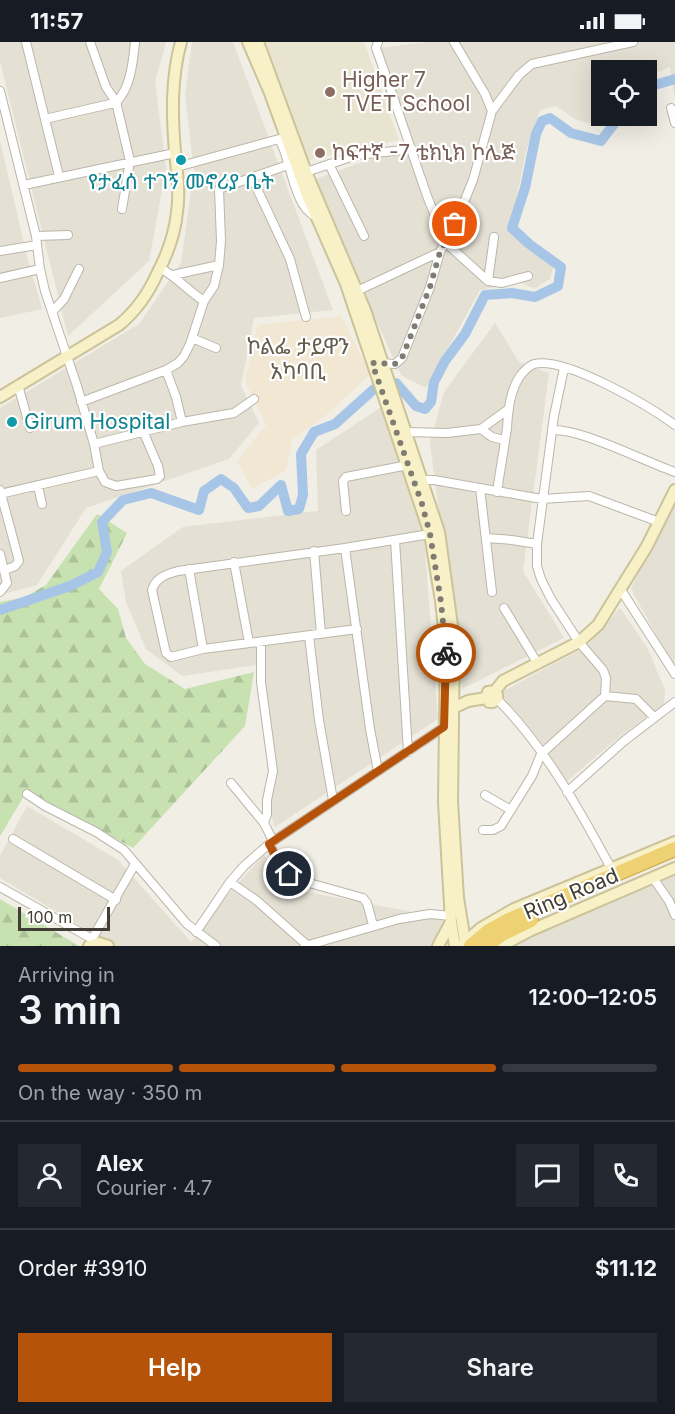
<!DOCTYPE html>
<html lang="en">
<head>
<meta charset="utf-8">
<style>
  :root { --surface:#171b24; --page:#242831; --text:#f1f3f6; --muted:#9ea1a6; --line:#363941; --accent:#b45309 }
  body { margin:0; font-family:Inter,"Noto Sans Ethiopic",sans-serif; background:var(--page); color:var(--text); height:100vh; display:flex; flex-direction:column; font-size:22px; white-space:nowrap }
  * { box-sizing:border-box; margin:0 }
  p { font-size:20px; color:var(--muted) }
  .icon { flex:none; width:33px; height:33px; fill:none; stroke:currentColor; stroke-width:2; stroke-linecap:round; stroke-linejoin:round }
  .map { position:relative; height:904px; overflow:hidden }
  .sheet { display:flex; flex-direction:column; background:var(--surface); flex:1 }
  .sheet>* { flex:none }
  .buttons { position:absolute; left:591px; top:18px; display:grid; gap:12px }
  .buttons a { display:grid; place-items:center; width:66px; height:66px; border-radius:0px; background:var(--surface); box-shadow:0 6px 24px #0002; font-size:30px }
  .scale { position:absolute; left:18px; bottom:15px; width:92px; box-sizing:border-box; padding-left:6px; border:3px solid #423e35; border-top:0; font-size:16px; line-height:21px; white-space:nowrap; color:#423e35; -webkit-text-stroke:4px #fff; paint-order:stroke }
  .pin { position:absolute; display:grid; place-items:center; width:51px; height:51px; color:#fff; margin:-26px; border:3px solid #fff; border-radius:50%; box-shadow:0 2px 6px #0007 }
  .courier { position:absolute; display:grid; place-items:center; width:60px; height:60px; margin:-30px; border:4px solid #b45309; border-radius:50%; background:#fff; color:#222; box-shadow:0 2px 8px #0007 }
  .headline em { font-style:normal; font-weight:600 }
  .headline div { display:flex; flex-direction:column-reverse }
  .headline { display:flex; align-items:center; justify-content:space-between; height:102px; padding:0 18px }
  h1 { font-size:39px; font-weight:600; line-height:45px }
  .bar { display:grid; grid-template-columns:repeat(4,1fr); gap:9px 6px; align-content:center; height:72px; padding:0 18px }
  .bar i { height:8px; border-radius:4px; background:var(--line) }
  .bar .current { background:var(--accent) }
  .bar p { grid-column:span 4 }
  .line { display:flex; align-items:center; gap:15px; padding:0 18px; border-top:2px solid var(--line) }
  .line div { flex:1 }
  .round { display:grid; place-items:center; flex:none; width:63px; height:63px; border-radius:0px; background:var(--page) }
  .cta { display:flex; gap:12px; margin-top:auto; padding:12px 18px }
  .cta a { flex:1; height:69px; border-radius:0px; background:var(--accent); color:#fff; font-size:24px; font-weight:600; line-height:69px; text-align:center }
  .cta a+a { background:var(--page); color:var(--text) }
  .status { display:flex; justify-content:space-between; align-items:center; height:42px; padding:0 30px; background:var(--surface); direction:ltr }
  .status svg { height:16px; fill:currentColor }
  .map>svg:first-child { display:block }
  .residential { fill:#e4e0d3 }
  .commercial { fill:#f1e7d2 }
  .education { fill:#e8e4d0 }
  .forest { fill:url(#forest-firs) }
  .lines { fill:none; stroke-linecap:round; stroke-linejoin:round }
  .river { stroke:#a7c6e7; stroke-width:10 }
  .street-casing { stroke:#bbb6a9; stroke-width:10 }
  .secondary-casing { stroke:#cbc399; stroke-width:14 }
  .highway-casing { stroke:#cca744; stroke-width:16 }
  .street { stroke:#fff; stroke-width:8 }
  .secondary { stroke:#f8f1c7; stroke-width:10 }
  .highway { stroke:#eed172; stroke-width:14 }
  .done { stroke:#7f7c73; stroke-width:6; stroke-dasharray:0 10.8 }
  .route { stroke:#b45309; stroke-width:8 }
  .education-dot { fill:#8d6e63; stroke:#fff; stroke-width:2 }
  .culture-dot { fill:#0f9aa8; stroke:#fff; stroke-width:2 }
  .labels { text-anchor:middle; stroke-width:4.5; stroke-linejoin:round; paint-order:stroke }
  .education-label { font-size:21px; fill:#785e54; stroke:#fff; text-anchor:start }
  .culture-label { font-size:21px; fill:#0d838f; stroke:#fff }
  .street-label { font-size:21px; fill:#423e35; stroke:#fff }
  .neighbourhood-label { font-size:22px; fill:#645d4e; stroke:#fff }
</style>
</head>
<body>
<div class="status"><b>11:57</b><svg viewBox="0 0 49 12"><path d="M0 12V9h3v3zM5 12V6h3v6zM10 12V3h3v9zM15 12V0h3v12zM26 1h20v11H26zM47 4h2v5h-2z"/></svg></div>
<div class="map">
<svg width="675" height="904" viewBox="0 0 675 904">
  <defs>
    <pattern id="forest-firs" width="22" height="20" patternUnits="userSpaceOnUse" patternTransform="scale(1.5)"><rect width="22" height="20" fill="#c7e1b1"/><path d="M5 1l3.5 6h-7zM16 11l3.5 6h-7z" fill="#acc299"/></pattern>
  </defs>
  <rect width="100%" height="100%" fill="#f0eee5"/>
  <path class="residential" d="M0 0H166L155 40 166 126 149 219 68 294 0 19Z
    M192 0H233L333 268 254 276 241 344 259 381 229 417 86 466 37 543 0 553V366L139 282 181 221 194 128 185 53Z
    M428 0H675V57L670 25 647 35 646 28H602V74H605L595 83 575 77 556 64 540 68 526 109 510 188 525 206 554 224 550 237 534 247 520 240 480 248 426 346 401 333 313 138 412 102 378 6Z
    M0 99 28 218 42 267 0 276Z
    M495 281 519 320 549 331 523 529 564 596 462 647 430 401 444 350Z
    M392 358 423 483 438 677 275 785 268 765 277 735 262 622 182 634 146 607 126 560 121 529 183 485 318 469 316 408Z
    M675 453V627L631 547Z
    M620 566 648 607 665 648 664 662 618 696 567 739 500 651 587 604Z
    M27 764 118 818 191 900 229 851 264 813 290 847 445 876 442 904H114L0 836V814Z
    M675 827V904H507Z"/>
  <path class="commercial" d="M341 274 370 332 330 370 292 398 286 428 252 447 237 419 266 383 245 339 258 283Z"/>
  <path class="education" d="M256 0H364L399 98 307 118Z"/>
  <path class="forest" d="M97 472 127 491 99 547 118 567 126 596 145 622 185 647 254 630 245 684 133 806 27 749 0 794V560L25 555 46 543Z
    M0 857 79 904H0Z"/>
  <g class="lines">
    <path class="river" d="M646 48 651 44 675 37
      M0 568 70 544 98 530 107 510 102 480 123 458 151 451 199 468 204 449 221 437 234 446 248 466 259 464 281 443 288 469 299 467 303 453 301 412 314 390 335 382 374 347 396 341 416 364 425 367 431 360 434 340 445 319 465 292 485 253 512 251 535 255 558 244 561 225 529 202 512 186 525 146 536 92 542 79 550 76 571 91 601 99 620 74"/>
    <g class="street-casing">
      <path id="street" d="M26 0 59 134
        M90 0 106 45 116 60 130 119 122 167
        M378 0 376 6 387 37 427 154 446 201 488 239 502 241 528 234
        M454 0 485 52 492 69
        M0 49 36 194 40 227 45 249 77 344 94 402 99 429 105 440 116 444 157 437 160 434 158 424 143 389
        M116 60C131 46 133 19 135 0
        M671 66 675 81
        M45 77 110 62H117
        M329 122 364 194
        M177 125 279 97C291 116 293 164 315 174
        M306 130 357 113 412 107
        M252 136 290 217 306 275
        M24 143 175 111
        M36 194 68 193
        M0 209 37 203
        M160 226C177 235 188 249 204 259
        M173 233 219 223
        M0 236 40 227
        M488 239 494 195
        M357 249 440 210
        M52 270 64 257 79 227
        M192 296 216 306
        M379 321 395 322 402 316 430 245 440 210 455 182 473 138 492 69 519 33 532 22 633 0
        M564 326 554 374 537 502V524L541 537 551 557 579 600 603 628 606 636 605 654
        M166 328 176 355 182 380
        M18 343 30 386
        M81 360 166 328 178 321 184 314 190 302 204 259 214 244 219 223 221 199 219 147 288 123
        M481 387 492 395 504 398
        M552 388C583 387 643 419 675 430
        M406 390 447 391 481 387 507 368
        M94 402 182 380 234 371 254 357
        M418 438H434L542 457 589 454 659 480
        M38 444 42 462
        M480 446 492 550
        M0 448 19 519 15 524 5 528
        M497 450C500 429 504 407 507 386 508 369 510 349 520 334 524 329 528 324 534 322 565 314 649 364 675 383
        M0 452 99 429
        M346 469 343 439 346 435 408 423
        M487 496 512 498 537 502
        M395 498 408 710
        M345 506 370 687 378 729
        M314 509 321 592
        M0 512 7 541 0 550
        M234 520 249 601
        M189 527 203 607
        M621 548 675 632
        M504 566 538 622
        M357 587 203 607 171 615 166 611 152 548C156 535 167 532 178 529L345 506 430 492
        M309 594 319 678 333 758
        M261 601V640L273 729 267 758V772L264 781
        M497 657C545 705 579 767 611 826
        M231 741 264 781 273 799
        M567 750 624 699 675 660
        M27 752 45 764 96 790 124 808 187 882 216 904
        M485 753 511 768
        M483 788H493L501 784 532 734 541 712 605 654 636 657 654 675
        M13 797 116 858
        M269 802 284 828 295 837 363 856 367 861 373 883
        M653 836 669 859 675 873
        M230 840 256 858 308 904
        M0 845 92 897 95 901
        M196 890 230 840 244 824 269 802 447 683
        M92 897 135 822
        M305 904 399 877 430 872 451 874"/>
    </g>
    <g class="secondary-casing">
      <path id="secondary" d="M248 0 270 51 307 153 346 242 430 492 441 559 446 604 444 760 451 880 455 904
        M258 0 306 130 365 268 439 490 454 598 452 759 458 856 465 899
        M0 355 119 283C136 269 148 252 157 232 167 213 175 191 177 170 180 150 177 131 175 110 172 74 171 36 181 0
        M495 649 497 653V657L493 660H489L486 656 488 650 495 649 503 639 579 600 598 583 647 504 675 448
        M447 669 468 659 486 656
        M89 904 99 901 108 904
        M438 904 451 880
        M461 904 481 886 514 867 675 800
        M501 904 529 889 675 826"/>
    </g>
    <g class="highway-casing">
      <path id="highway" d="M471 904 489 889 509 878 675 807
        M486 904 502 892 531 878"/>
    </g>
    <use href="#street" class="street"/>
    <use href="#secondary" class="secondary"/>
    <use href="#highway" class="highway"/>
  </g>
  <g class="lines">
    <path class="done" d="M446 611 441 560 430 492 422 462 372 321 395 322 402 316 430 245 440 210 455 182"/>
    <path class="route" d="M289 832 280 822 269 802 444 685 446 611"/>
  </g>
  <g class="education-dot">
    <circle cx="330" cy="50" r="6"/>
    <circle cx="320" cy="111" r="6"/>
  </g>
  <g class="culture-dot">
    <circle cx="181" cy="118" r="6"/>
    <circle cx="12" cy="380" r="6"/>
  </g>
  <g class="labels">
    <g class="education-label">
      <text x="342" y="45">Higher 7<tspan x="342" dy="24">TVET School</tspan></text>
      <text x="332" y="118">ከፍተኛ -7 ቴክኒክ ኮሌጅ</text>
    </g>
    <g class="culture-label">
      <text x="181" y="147">የታፈሰ ተገኝ መኖሪያ ቤት</text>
      <text x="24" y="387" text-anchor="start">Girum Hospital</text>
    </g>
    <g class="street-label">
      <text transform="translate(571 852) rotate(-23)" y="7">Ring Road</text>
    </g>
    <g class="neighbourhood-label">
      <text x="298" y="312">ኮልፌ ታይዋን<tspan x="298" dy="25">አካባቢ</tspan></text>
    </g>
  </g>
</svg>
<div class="buttons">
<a><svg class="icon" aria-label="locate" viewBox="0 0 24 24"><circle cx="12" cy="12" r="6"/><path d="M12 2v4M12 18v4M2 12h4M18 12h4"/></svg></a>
</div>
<div class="scale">100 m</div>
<div class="pin" style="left:455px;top:182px;background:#ea580c"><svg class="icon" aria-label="bag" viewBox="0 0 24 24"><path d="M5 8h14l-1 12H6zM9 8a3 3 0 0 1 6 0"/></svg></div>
<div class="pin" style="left:289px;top:832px;background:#1f2937"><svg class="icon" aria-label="home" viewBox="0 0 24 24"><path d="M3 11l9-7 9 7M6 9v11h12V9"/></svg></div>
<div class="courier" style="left:446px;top:611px"><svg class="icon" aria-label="bike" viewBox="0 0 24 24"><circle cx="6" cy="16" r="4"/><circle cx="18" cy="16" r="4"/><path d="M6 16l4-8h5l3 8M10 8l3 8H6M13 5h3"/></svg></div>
</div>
<section class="sheet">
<div class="headline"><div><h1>3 min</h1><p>Arriving in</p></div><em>12:00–12:05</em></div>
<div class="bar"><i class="current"></i><i class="current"></i><i class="current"></i><i></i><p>On the way · 350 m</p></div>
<div class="line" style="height:108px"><a class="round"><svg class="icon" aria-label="person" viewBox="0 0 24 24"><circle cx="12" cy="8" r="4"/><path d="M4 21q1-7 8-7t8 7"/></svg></a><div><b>Alex</b><p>Courier · 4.7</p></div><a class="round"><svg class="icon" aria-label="chat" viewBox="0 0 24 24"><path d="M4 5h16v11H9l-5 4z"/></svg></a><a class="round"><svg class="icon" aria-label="phone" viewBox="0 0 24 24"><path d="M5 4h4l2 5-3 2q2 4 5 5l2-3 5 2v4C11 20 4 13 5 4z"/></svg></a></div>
<div class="line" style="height:78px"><div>Order #3910</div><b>$11.12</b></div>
<div class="cta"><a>Help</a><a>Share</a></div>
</section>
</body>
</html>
